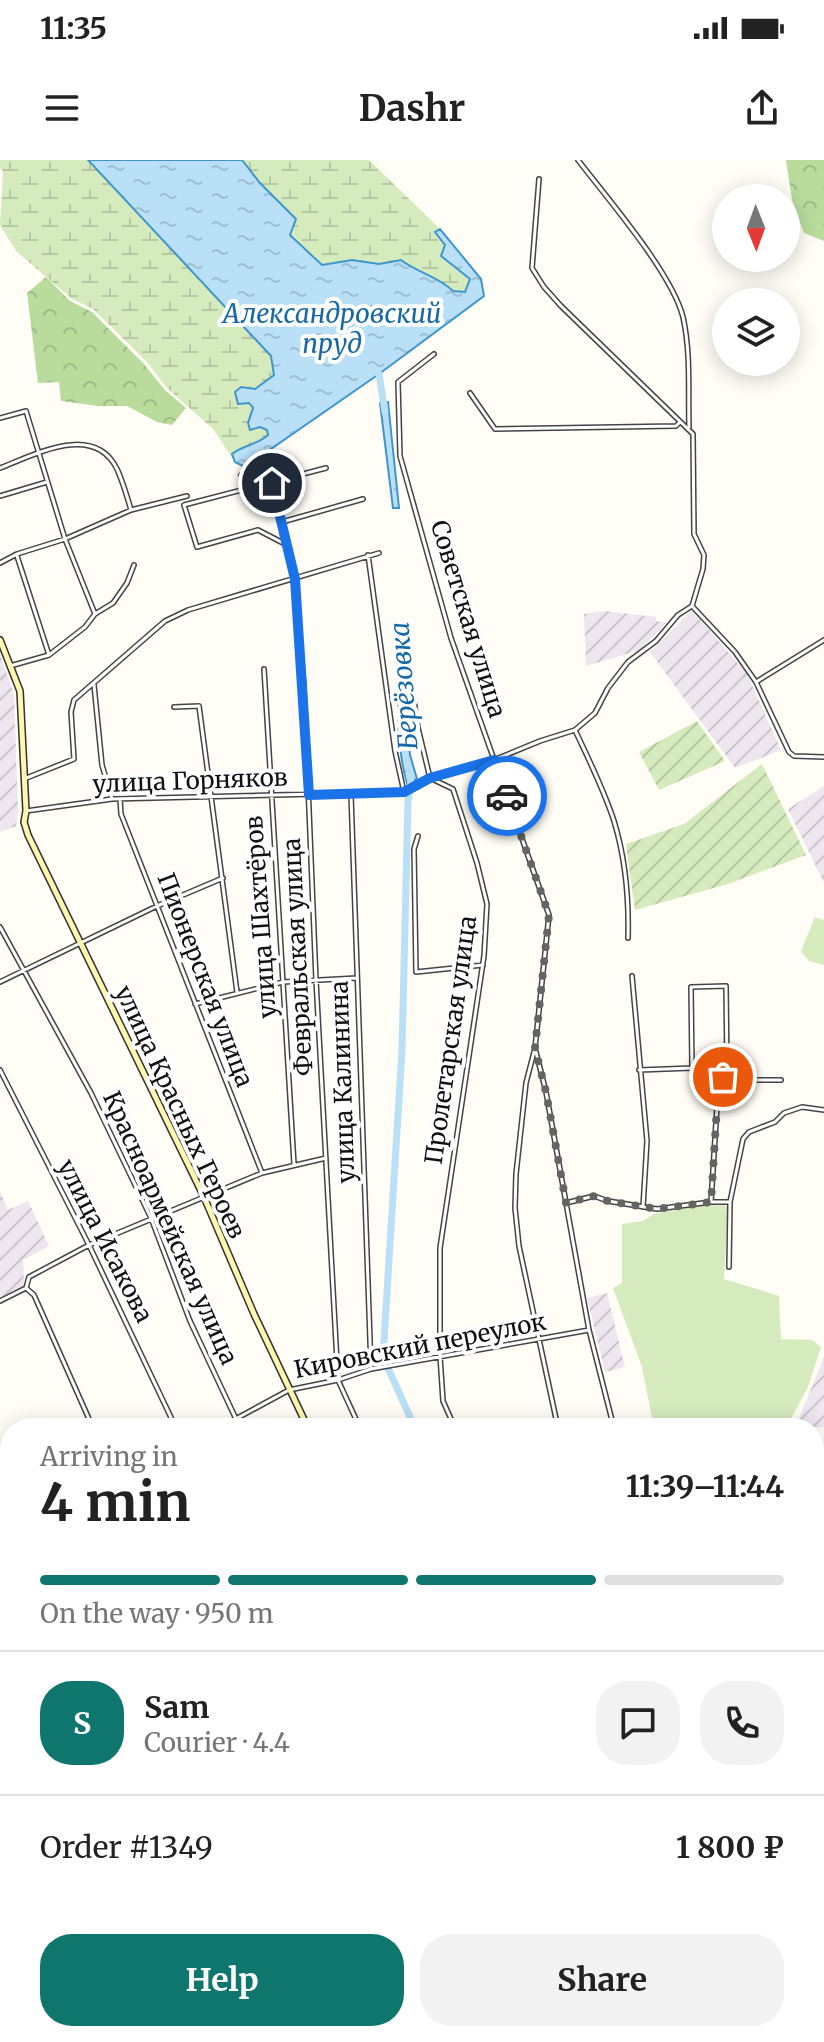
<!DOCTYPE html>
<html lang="en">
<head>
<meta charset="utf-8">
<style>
  :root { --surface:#fff; --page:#f2f2f2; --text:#222; --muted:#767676; --line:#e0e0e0; --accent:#0f766e }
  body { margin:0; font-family:Merriweather,serif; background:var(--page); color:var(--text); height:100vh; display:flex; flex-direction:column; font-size:30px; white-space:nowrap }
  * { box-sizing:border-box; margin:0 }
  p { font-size:26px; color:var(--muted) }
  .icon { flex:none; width:44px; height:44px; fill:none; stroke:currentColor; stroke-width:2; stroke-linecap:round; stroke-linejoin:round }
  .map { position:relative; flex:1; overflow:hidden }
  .panel { position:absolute; left:0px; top:1258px; width:824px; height:624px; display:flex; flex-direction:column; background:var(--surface); border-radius:32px 32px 0 0; box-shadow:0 4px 20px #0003 }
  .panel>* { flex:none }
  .needle { width:52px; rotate:179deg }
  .controls { position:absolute; left:712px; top:24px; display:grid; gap:16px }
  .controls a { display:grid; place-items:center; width:88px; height:88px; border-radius:50%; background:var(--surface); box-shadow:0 4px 20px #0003; font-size:40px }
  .pin { position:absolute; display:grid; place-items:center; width:68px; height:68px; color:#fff; margin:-34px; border:4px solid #fff; border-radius:50%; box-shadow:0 2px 8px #0007 }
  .courier { position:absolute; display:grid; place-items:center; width:80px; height:80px; margin:-40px; border:6px solid #1a73e8; border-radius:50%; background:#fff; color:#222; box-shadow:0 2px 10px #0007 }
  .summary em { font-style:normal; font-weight:700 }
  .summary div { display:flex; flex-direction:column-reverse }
  .summary { display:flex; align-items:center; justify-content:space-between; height:136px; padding:0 40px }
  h1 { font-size:52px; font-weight:700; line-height:60px }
  .bar { display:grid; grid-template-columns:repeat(4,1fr); gap:12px 8px; align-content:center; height:96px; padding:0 40px }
  .bar i { height:10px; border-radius:6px; background:var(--line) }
  .bar .on { background:var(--accent) }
  .bar p { grid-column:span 4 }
  .line { display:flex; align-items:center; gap:20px; padding:0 40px; border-top:2px solid var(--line) }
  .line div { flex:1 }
  .round { display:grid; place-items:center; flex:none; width:84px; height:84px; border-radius:32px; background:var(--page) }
  .action { display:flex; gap:16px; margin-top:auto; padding:16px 40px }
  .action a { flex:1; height:92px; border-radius:32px; background:var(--accent); color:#fff; font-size:32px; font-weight:700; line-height:92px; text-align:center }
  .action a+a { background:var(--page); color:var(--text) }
  .status { display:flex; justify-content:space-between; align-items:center; height:56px; padding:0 40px; background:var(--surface); direction:ltr }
  .status svg { height:22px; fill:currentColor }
  header { display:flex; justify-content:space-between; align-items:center; height:104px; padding:0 40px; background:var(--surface); font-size:36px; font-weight:700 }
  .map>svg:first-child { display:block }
  .industrial { fill:url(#industrial-furrows) }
  .grass { fill:#d5ebbd }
  .forest { fill:url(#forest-crowns) }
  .wetland { fill:url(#wetland-marsh) }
  .cemetery { fill:url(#cemetery-stones) }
  .park { fill:url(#park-tufts) }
  .garden { fill:url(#garden-furrows) }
  .water { fill:url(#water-ripples); stroke:#3f96cf; stroke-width:2 }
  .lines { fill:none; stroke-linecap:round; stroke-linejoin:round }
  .river { stroke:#b9e0f7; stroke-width:7 }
  .minor-casing { stroke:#444; stroke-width:6 }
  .tertiary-casing { stroke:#444; stroke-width:7 }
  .secondary-casing { stroke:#333; stroke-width:8 }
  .primary-casing { stroke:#222; stroke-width:9 }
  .minor { stroke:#fff; stroke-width:3 }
  .tertiary { stroke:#fff; stroke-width:4 }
  .secondary { stroke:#fff6b0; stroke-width:5 }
  .primary { stroke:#f9d66b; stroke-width:6 }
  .done { stroke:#646461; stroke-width:8; stroke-dasharray:0 14.4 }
  .route { stroke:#1a73e8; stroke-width:10 }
  .labels { text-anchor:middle; stroke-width:8; stroke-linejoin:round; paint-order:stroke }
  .street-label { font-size:24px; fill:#111; stroke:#fff }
  .water-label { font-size:26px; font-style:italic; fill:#1768a6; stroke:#fff }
</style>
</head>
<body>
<div class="status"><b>11:35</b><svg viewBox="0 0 49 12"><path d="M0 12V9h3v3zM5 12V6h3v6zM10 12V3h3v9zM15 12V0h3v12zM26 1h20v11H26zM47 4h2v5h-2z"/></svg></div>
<header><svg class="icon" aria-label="menu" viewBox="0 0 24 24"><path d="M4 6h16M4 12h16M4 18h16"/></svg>Dashr<svg class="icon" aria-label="share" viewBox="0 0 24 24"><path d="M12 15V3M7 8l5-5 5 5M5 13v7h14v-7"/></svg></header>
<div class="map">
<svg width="824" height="1882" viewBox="0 0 824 1882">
  <defs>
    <pattern id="industrial-furrows" width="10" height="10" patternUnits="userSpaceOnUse" patternTransform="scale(2)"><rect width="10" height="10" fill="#eee6ef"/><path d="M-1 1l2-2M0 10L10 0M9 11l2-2" fill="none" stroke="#cbc4cc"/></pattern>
    <pattern id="forest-crowns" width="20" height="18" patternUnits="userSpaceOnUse" patternTransform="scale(2)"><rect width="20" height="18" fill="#b9dc9c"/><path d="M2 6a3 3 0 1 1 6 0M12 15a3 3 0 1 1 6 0" fill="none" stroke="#9ebc85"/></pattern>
    <pattern id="wetland-marsh" width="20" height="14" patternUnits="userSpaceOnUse" patternTransform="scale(2)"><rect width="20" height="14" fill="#d5ebbd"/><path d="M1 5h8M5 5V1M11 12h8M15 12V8" fill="none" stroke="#b6c8a1"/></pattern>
    <pattern id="cemetery-stones" width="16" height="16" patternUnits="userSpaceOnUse" patternTransform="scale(2)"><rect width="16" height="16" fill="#d9e3c4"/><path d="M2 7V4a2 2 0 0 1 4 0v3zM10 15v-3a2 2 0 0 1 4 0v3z" fill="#b9c2a7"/></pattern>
    <pattern id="park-tufts" width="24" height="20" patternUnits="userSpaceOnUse" patternTransform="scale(2)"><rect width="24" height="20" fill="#d5ebbd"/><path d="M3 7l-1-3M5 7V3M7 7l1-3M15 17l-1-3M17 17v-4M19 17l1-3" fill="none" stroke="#b6c8a1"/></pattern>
    <pattern id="garden-furrows" width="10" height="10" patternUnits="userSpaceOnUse" patternTransform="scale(2)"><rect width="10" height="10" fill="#d5ebbd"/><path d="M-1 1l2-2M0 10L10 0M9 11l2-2" fill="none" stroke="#b6c8a1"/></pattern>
    <pattern id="water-ripples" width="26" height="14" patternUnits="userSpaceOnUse" patternTransform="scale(2)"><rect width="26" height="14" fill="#b9e0f7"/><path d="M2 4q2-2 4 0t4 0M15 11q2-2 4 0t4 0" fill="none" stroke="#9ebfd3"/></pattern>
  </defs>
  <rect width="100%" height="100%" fill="#fffdf5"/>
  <path class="industrial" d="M692 450 747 514 781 590 735 608 650 492Z
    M605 451 656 457V461L666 463 640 490 586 506 584 454Z
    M0 494 14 535 18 650 16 666 0 672Z
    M824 626V723L788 649Z
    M0 1031 8 1050 28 1041 49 1086 23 1100 24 1126 0 1138Z
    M607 1133 625 1207 605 1212 587 1138Z
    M824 1197V1267L795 1268Z"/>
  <path class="grass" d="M815 757 824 760V805L809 801 801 791Z
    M708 1045 728 1046 724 1119 779 1136 781 1179 812 1180 821 1187 808 1227 786 1268H654L642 1207 613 1128 622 1123V1064L642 1061 656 1053Z"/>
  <path class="forest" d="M786 0H824V81L804 73 792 40Z
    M46 117 70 141 92 152 143 203 165 230 186 248 172 265 157 262 127 246H98L61 241 59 222 38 223 27 133Z"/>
  <path class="wetland" d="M0 0H88L271 196 274 214 255 229 241 227 253 248 248 263 250 270 260 267 267 270 268 275C256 285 243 285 232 294L235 302 213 269 167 228 146 201 93 149 72 139 16 91 0 65 3 11 0 8Z
    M242 0H369L440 69 436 72 445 85 441 96 470 119 466 132 453 131C438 116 418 113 401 100L379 104 352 100 322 105 289 75 260 23Z"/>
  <path class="cemetery" d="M10 1669V1794L0 1799V1674Z"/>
  <path class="park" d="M10 1455V1660L0 1665V1459Z"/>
  <path class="garden" d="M697 561 725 601 659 630 639 592Z
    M762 604 806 695 728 724 635 750 626 684 684 664Z"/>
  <path class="water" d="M88 0H242L260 23 296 59 290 75 322 105 352 100 379 104 401 100C418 113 438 116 453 131L465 132 470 119 441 96 445 85 435 72 440 69 481 119 484 136 379 214 245 307 235 302 232 294C243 285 257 285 268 275L267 270 260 267 250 270 248 263 253 248 249 243 238 244 235 232 241 227 255 229 274 215 271 196Z
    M388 242 399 348H393L380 243Z
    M399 500 403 501 410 595 417 619 407 623C395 582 398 542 399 500Z"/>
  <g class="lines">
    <path class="river" d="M372 207 379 214 385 252
      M409 614 411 622 408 641 402 890 383 1197 415 1268
      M474 1872 475 1882"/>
    <g class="minor-casing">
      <path id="minor" d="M578 0C607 38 672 113 683 157 691 193 688 231 689 267
        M434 194 398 222 400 296 451 478 549 755 535 888 526 923 516 1014 515 1048 519 1086 558 1268
        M470 233 495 269 676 266 680 262
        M0 258 26 251 65 379 95 454
        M0 308C34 295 94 262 117 309 123 322 127 336 131 350
        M241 315 252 328
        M272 323 295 419 304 528 316 820 338 1220 360 1268
        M0 336 47 322
        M282 362 363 339
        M287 385 258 370 197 387 184 345 326 308
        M368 395 395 591 404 632
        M17 396 49 495
        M0 403 17 394 65 379 131 350 187 336
        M692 446 735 492 756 522 789 592 794 596 824 597
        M10 506 49 495 85 467 95 454 113 443 127 423 134 405
        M264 509 294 1004
        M410 514 418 568 430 618 453 629 477 703 487 744 484 796 440 1088V1196L443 1241 455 1268
        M756 522 824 480
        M94 525 102 605 112 639
        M174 547 199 546 237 832
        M575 570C589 600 604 630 614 661 625 697 629 740 628 778
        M24 619 74 599 71 552 74 540 165 461 188 450 379 393
        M351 635 371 1209
        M120 639 121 654 262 1013
        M26 651 112 639 404 632 430 618 494 600 540 581 575 570 595 553 608 528 628 502 656 481 678 455 692 446 703 409 704 395 694 374 693 274 561 146 544 127 532 108 539 19
        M418 676 414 689 416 812 483 805
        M0 767 91 933 151 1058 190 1161 236 1259
        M632 816 647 981 643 1047
        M0 822 157 746 223 718
        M195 844 283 822 357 818
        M536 892 546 932 589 1170 614 1268
        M692 908 691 827 726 826 727 907 719 915
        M0 910 89 1085 176 1268
        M639 910 692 908 714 912 729 920H781
        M711 1042 719 915
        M566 1043 594 1036 608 1041 657 1049 711 1042H730
        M729 1107 730 1042 743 979 749 972 775 962 784 953 802 947 824 950
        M26 1128 34 1135 93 1268
        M0 1141 26 1128 29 1117 89 1085 262 1013 326 998
        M219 1268 289 1230 338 1220 371 1209 589 1170
        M814 1307H824
        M0 1374 10 1369
        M814 1496 824 1470
        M814 1732 824 1751
        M215 1872 217 1882
        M257 1872 261 1882
        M341 1872 345 1882
        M407 1872 410 1882
        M464 1872 467 1882
        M519 1872 524 1882
        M657 1872 661 1882
        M720 1872 725 1882
        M791 1872 797 1882
        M17 1882 24 1872
        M551 1882 575 1872"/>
    </g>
    <g class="tertiary-casing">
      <path id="tertiary" d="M0 1454 10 1450
        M584 1872 589 1882
        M135 1882 142 1872"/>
    </g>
    <g class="secondary-casing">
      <path id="secondary" d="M0 480 20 531 26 651 24 662 28 675 204 1037 254 1154 308 1268
        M0 1397 10 1420"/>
    </g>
    <g class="primary-casing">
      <path id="primary" d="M814 1676 824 1668"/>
    </g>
    <use href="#minor" class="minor"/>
    <use href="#tertiary" class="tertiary"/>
    <use href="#secondary" class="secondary"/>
    <use href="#primary" class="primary"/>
  </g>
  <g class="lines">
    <path class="done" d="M507 636 549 755 535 888 546 932 566 1043 594 1036 608 1041 657 1049 711 1042 719 915 723 917"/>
    <path class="route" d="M272 323 295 419 309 635 404 632 430 618 494 600 507 636"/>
  </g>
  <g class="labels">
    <g class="street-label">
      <text transform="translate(468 459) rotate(73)" y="8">Советская улица</text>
      <text transform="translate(190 621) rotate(-2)" y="8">улица Горняков</text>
      <text transform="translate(261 757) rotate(-94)" y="8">улица Шахтёров</text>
      <text transform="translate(298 797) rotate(-93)" y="8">Февральская улица</text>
      <text transform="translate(205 820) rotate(69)" y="8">Пионерская улица</text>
      <text transform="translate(451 880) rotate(-82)" y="8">Пролетарская улица</text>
      <text transform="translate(343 922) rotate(-92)" y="8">улица Калинина</text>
      <text transform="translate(180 952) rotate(65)" y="8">улица Красных Героев</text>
      <text transform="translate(170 1068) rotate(66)" y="8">Красноармейская улица</text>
      <text transform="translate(105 1081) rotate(63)" y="8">улица Исакова</text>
      <text transform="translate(420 1186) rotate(-11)" y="8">Кировский переулок</text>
    </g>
    <g class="water-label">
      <text x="332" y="163">Александровский<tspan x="332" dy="30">пруд</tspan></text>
      <text transform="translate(404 526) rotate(-94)" y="9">Берёзовка</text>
    </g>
  </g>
</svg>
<div class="controls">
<a><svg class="needle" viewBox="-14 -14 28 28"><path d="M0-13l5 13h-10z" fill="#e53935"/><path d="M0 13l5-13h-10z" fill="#767676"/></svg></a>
<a><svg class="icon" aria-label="layers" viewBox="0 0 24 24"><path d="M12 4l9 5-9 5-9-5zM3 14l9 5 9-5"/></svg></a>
</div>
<div class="pin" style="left:723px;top:917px;background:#ea580c"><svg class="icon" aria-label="bag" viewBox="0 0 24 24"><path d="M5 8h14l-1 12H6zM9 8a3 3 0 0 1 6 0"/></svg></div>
<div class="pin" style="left:272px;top:323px;background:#1f2937"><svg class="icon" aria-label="home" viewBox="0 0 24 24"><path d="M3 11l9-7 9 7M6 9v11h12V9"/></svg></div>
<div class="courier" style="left:507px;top:636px"><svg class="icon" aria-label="car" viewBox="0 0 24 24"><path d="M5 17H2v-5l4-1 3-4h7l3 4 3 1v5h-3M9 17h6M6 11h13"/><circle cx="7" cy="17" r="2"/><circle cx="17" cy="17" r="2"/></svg></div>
<section class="panel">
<div class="summary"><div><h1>4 min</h1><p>Arriving in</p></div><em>11:39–11:44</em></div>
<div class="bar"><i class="on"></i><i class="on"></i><i class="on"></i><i></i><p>On the way · 950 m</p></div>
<div class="line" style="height:144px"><b class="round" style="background:var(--accent);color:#fff">S</b><div><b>Sam</b><p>Courier · 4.4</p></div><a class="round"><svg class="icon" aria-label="chat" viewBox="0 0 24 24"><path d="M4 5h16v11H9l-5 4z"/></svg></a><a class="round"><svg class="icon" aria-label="phone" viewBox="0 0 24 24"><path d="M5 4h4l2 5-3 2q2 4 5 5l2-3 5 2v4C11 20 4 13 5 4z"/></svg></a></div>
<div class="line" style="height:104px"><div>Order #1349</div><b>1 800 ₽</b></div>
<div class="action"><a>Help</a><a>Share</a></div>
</section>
</div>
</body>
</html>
